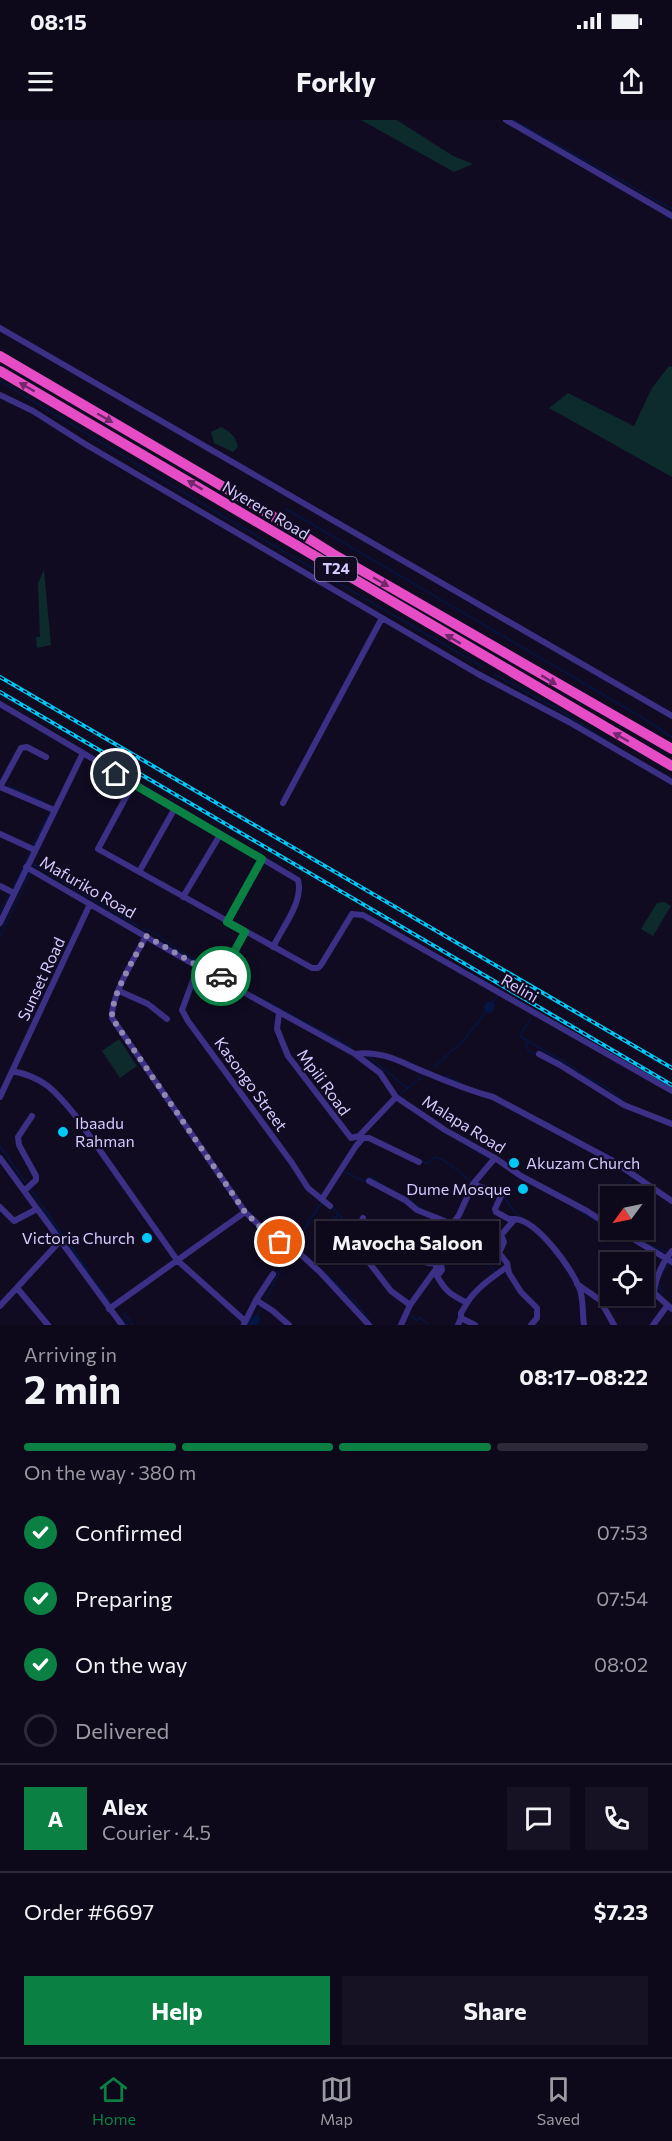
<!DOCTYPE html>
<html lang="en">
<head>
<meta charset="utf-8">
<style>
  :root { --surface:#0d081a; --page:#161123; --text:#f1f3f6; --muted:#9a9aa2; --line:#2d2939; --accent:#0b8043 }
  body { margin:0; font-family:Commissioner,sans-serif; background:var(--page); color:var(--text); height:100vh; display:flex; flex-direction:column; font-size:22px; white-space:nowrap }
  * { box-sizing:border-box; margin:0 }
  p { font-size:20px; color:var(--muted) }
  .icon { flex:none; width:33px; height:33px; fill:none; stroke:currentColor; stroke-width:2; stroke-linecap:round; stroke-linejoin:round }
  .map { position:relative; height:1205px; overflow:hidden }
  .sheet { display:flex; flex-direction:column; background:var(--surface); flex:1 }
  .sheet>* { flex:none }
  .needle { width:39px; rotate:237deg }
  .tools { position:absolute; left:600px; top:1066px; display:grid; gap:12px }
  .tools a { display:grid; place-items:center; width:54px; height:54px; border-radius:0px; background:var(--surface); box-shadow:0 2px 4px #0004,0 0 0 2px var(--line); font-size:30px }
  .pin { position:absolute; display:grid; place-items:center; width:51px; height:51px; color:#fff; margin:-26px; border:3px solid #fff; border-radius:50%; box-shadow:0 2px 6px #0007 }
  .courier { position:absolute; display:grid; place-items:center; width:60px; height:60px; margin:-30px; border:4px solid #0b8043; border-radius:50%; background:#fff; color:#222; box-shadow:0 2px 8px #0007 }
  .bubble { position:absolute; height:42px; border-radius:0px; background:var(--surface); box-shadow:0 2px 4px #0004,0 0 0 2px var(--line); font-size:20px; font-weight:700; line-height:42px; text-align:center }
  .head em { font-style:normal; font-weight:700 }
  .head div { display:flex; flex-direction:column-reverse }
  .head { display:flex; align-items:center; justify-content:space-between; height:102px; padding:0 24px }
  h1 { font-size:39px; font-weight:700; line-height:45px }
  .bar { display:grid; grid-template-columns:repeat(4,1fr); gap:9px 6px; align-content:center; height:72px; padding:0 24px }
  .bar i { height:8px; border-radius:4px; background:var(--line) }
  .bar .current { background:var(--accent) }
  .bar p { grid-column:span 4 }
  .line { display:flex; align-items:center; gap:15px; padding:0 24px; border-top:2px solid var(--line) }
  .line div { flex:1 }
  .round { display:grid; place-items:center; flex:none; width:63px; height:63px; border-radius:0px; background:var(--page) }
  ol { padding:0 24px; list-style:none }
  li { display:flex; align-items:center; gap:18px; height:66px }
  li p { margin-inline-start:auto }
  li .icon { padding:6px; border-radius:50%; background:var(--accent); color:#fff; stroke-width:4 }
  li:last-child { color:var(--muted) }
  li i { width:33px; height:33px; border:3px solid var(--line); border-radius:50% }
  .button { display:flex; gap:12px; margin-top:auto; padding:12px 24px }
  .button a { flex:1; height:69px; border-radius:0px; background:var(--accent); color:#fff; font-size:24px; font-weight:700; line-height:69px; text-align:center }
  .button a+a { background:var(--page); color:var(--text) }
  .status { display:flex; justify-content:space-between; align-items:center; height:42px; padding:0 30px; background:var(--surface); direction:ltr }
  .status svg { height:16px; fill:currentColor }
  header { display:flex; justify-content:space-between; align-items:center; height:78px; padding:0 24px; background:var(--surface); font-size:27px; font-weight:700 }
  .tabs { display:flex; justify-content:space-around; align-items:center; height:84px; border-top:2px solid var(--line); background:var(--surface); font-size:16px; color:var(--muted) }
  .tabs a { display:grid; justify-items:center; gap:3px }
  .tabs .current { color:var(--accent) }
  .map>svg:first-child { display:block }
  .green { fill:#0d2a2c }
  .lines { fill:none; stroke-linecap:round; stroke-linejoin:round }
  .stream { stroke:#041541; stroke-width:1.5 }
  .river { stroke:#041541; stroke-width:10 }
  .minor { stroke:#3b3086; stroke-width:6 }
  .trunk { stroke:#e64cc6; stroke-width:10 }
  .rail-casing { stroke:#00c8f6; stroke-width:4 }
  .rail { stroke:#110b22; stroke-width:1.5; stroke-dasharray:4.5; stroke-linecap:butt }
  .oneway { fill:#71286c }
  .done { stroke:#9188b2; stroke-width:6; stroke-dasharray:0 10.8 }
  .route { stroke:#0b8043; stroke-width:8 }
  .poi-dot { fill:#00c8f6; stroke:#110b22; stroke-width:2 }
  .labels { text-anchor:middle; stroke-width:4.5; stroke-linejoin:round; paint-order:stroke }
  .shield { fill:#110b22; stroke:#9b91bd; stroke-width:1.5 }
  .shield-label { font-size:15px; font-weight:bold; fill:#d6cbff }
  .street-label { font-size:16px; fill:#d6cbff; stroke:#110b22 }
  .poi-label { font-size:16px; fill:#d6cbff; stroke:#110b22; text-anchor:start }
</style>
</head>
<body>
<div class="status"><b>08:15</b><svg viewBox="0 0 49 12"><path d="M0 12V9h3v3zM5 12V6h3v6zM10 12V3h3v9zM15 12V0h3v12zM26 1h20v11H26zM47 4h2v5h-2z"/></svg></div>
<header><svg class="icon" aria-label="menu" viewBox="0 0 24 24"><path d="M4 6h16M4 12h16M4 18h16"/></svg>Forkly<svg class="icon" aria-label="share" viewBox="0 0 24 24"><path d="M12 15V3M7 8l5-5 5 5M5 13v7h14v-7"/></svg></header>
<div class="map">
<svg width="672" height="1205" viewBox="0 0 672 1205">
  <rect width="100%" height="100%" fill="#110b22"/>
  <path class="green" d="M361 0H397L453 36 473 44 454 52Z
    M669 246 672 247V357L549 288 568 273 634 306 652 268Z
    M221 307C231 312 236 317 238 327L233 332 214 323 211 312Z
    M44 450 51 525 37 528 36 517H40L38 463Z
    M664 782 671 786 653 816 641 809 657 783Z
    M119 919 137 946 120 958 102 931Z"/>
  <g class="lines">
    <path class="stream" d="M513 0 672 89
      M665 96 672 99
      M0 261 216 392 483 547
      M286 389 643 598 672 617
      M494 554 561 591 612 624
      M8 666 30 676
      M33 677 43 682
      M32 727 50 692
      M31 743 138 806
      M25 744 30 732
      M13 768 23 748
      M0 793 10 772
      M143 809 151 811
      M153 812 183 833 219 853
      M0 817 30 753
      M223 856 242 868
      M502 871 508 861
      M254 875 351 927
      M490 886 499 874
      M530 900 520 915 521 917 571 946 584 956 606 967 623 980
      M528 923 526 926 529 932 535 933
      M369 937 407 968
      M434 947 463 921 489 888
      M446 956 462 964
      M399 975 424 955
      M546 1002 555 1007
      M463 1023 490 1039
      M0 1026 25 1062
      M421 1041 427 1044 435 1037C450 1041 459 1053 472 1062
      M343 1051 364 1061 372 1057 382 1065
      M31 1070 89 1152
      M403 1075 423 1090
      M503 1075 512 1089 522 1099
      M618 1077 633 1056
      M332 1087 348 1105 342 1109
      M41 1088 98 1167
      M575 1088 597 1101
      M338 1095 329 1103 347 1114 345 1116 351 1121
      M456 1105 470 1117 479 1119 485 1128 481 1132 495 1152
      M648 1125 669 1133
      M293 1126 322 1082
      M444 1137 446 1124
      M487 1142 496 1135
      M663 1152 669 1144
      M327 1155 359 1186 372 1205
      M658 1164 662 1170 661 1175
      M98 1166 110 1182
      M266 1179 290 1132
      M124 1193 133 1205
      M410 1195 417 1201 420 1197 428 1205
      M120 1197 128 1205
      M255 1200 262 1187
      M251 1205 253 1203"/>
    <path class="river" d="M489 888 490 886
      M253 1203 255 1200"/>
    <path class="minor" d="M506 0 672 96
      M0 208 672 596
      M0 275 33 291 85 324 478 554 569 602 672 662
      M0 584 298 760C304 781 282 808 273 827
      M133 664 98 729 312 848H318L321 845 352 794 363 795 672 971
      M0 667 21 628 27 627 46 637
      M0 667 54 690
      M283 683 382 498
      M0 714 35 730
      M26 747 198 847 355 934 380 953 396 977 445 1010 495 1038 521 1056 587 1091 610 1106
      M139 752 175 688
      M0 766 14 773
      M183 777 220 715
      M227 802 262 739
      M0 803 83 633
      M146 816C135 838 111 874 112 898L245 1092 275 1120 298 1132 320 1152 369 1205
      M198 847 182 890 188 901 292 1043 308 1068 330 1086
      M219 858 245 812
      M119 871 148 884 167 899
      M279 893 277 909 288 936 351 1018 359 1016 396 977
      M355 934C383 930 402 943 427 953 448 962 471 971 493 977L613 1041 672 1081
      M539 934 560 945 624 985 672 1004
      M12 951C44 957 55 971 75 995L177 1140 245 1201
      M0 977 90 784
      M0 1038 122 1205
      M369 1061 405 1080 417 1090 452 1104
      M473 1064 500 1074 501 1076 495 1089 496 1092 509 1099H515
      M24 1071 36 1060V1056L19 1025 18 1017 32 996
      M322 1079 356 1026 363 1018H369L419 1042
      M0 1087 14 1101 37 1089
      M363 1098 354 1116V1123L391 1171 410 1185
      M618 1110 672 1142
      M672 1131C663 1141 655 1159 654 1173L672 1189
      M367 1138 385 1126 428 1143 441 1144 442 1150 437 1156C446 1172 450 1174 467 1183 476 1168 493 1157 507 1147
      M577 1164 600 1180 614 1205
      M17 1168 48 1205
      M256 1180 273 1191 289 1205
      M0 1186 60 1121
      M109 1189 245 1092
      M461 1198V1193L467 1183
      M244 1204 256 1180 273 1154
      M401 1205 410 1185 436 1149V1142L441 1138V1130L448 1110 459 1095 473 1064 495 1038
      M458 1205 461 1198 475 1205
      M531 1205 537 1198V1188L521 1172 509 1153 507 1143 499 1133 504 1122 501 1115 515 1099C538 1101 570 1147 579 1167 584 1178 582 1193 584 1205
      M653 1205 667 1186"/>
    <path class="trunk" d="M0 236 261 389 333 434 672 629
      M0 251 672 646"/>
    <g class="rail-casing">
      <path id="rail" d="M0 557 672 948
        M0 572 672 965"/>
    </g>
    <use href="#rail" class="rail"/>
  </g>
  <defs><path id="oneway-solid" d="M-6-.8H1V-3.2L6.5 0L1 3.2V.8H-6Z" transform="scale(1.5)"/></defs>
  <g class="oneway">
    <use href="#oneway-solid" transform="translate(27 267) rotate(-150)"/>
    <use href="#oneway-solid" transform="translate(105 298) rotate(30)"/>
    <use href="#oneway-solid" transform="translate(195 365) rotate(-149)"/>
    <use href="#oneway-solid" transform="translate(381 462) rotate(30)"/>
    <use href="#oneway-solid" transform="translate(453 519) rotate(-149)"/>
    <use href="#oneway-solid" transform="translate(549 560) rotate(31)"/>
    <use href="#oneway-solid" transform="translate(621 617) rotate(-150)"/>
  </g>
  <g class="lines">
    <path class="done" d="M221 856 219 858 146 816C135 838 111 874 112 898L245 1092 267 1114 280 1122"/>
    <path class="route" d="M116 654 262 739 227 802 245 812 221 856"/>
  </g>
  <g class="poi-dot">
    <circle cx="63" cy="1012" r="6"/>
    <circle cx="514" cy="1043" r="6"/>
    <circle cx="523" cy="1069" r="6"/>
    <circle cx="147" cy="1118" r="6"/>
  </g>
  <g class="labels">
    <rect class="shield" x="315" y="437" width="42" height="24" rx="4.5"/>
    <g class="shield-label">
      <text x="336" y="454">T24</text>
    </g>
    <g class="street-label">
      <text transform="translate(266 390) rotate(31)" y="6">Nyerere Road</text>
      <text transform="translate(88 767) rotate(30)" y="6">Mafuriko Road</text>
      <text transform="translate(41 859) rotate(-65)" y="6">Sunset Road</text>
      <text transform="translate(520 868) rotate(30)" y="6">Relini</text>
      <text transform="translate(324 962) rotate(54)" y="6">Mpili Road</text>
      <text transform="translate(251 964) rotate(54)" y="6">Kasongo Street</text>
      <text transform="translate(464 1004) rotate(32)" y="6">Malapa Road</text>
    </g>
    <g class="poi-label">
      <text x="75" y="1009">Ibaadu<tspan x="75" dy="18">Rahman</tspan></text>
      <text x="526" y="1049">Akuzam Church</text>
      <text x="511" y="1075" text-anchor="end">Dume Mosque</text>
      <text x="135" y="1124" text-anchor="end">Victoria Church</text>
    </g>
  </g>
</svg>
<div class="tools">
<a><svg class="needle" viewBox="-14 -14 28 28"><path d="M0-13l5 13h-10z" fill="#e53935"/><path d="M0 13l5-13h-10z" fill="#9a9aa2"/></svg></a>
<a><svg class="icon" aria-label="locate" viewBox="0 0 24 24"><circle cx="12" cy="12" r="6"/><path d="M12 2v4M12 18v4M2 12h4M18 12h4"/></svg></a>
</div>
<div class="pin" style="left:280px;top:1122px;background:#ea580c"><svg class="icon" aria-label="bag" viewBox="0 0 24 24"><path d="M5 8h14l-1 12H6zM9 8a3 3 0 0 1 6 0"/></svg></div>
<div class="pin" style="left:116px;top:654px;background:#1f2937"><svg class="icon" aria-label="home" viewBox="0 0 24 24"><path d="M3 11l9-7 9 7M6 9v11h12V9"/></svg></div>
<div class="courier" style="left:221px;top:856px"><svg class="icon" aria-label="car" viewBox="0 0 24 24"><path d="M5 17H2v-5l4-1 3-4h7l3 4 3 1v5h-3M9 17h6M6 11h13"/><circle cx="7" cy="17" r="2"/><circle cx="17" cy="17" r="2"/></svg></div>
<div class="bubble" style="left:316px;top:1101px;width:183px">Mavocha Saloon</div>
</div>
<section class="sheet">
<div class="head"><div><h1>2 min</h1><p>Arriving in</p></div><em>08:17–08:22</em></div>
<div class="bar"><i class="current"></i><i class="current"></i><i class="current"></i><i></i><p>On the way · 380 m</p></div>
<ol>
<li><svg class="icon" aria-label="check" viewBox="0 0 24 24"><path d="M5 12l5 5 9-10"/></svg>Confirmed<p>07:53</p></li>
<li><svg class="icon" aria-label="check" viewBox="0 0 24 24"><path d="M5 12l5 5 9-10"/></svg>Preparing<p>07:54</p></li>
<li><svg class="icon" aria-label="check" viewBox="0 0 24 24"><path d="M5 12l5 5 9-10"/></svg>On the way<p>08:02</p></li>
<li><i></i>Delivered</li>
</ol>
<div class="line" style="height:108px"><b class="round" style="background:var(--accent);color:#fff">A</b><div><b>Alex</b><p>Courier · 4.5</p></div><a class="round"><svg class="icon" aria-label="chat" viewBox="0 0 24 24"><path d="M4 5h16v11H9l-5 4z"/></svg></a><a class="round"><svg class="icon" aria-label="phone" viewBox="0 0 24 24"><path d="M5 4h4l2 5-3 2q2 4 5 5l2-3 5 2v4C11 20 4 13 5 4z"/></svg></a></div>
<div class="line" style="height:78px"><div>Order #6697</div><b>$7.23</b></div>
<div class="button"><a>Help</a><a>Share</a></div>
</section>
<nav class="tabs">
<a class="current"><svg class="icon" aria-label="home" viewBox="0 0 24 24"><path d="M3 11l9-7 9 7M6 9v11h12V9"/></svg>Home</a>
<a><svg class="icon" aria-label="map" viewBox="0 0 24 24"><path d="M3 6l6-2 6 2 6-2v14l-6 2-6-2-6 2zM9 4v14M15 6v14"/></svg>Map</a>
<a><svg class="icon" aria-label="saved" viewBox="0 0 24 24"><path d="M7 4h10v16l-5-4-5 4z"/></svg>Saved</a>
</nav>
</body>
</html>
